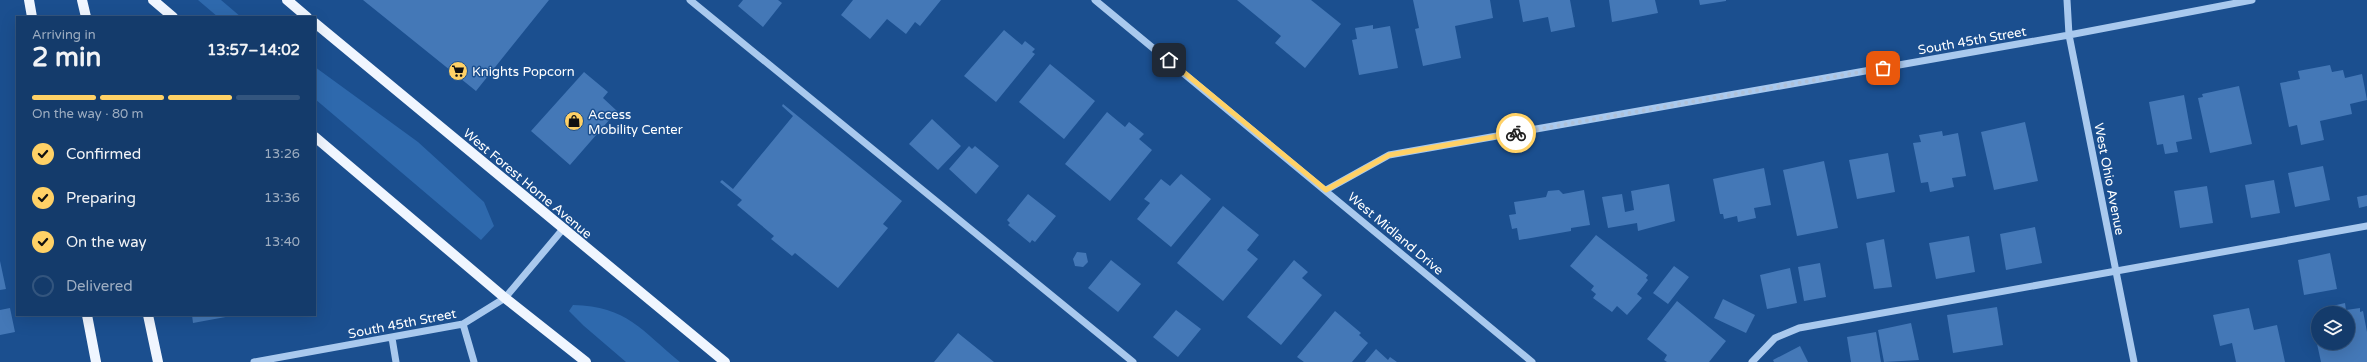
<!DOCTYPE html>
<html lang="en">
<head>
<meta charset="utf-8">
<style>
  :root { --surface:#143b6b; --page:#214673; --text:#f1f3f6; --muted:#9dadc1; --line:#33557e; --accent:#ffd166 }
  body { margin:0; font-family:"Varela Round",sans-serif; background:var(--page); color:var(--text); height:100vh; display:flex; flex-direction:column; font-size:15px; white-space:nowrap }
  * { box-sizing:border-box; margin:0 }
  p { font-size:13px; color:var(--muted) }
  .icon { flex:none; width:22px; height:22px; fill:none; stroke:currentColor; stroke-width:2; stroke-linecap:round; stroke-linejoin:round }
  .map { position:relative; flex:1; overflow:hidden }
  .drawer { position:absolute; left:16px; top:16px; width:300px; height:300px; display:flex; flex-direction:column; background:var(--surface); border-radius:0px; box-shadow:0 4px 16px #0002,0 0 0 1px var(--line) }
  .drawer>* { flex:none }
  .buttons { position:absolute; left:2311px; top:306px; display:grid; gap:8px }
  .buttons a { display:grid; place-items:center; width:44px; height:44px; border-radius:50%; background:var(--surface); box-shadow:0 4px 16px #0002,0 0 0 1px var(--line); font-size:20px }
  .pin { position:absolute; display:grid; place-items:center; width:34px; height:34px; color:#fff; margin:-17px; border-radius:8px; box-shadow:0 2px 6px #0006 }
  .courier { position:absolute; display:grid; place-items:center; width:40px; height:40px; margin:-20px; border:3px solid #ffd166; border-radius:50%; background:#fff; color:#222; box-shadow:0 1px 5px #0007 }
  .headline em { font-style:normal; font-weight:700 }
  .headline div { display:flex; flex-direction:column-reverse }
  .headline { display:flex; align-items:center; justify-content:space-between; height:68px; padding:0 16px }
  h1 { font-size:26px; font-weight:700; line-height:30px }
  .bar { display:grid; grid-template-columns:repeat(4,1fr); gap:6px 4px; align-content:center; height:48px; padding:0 16px }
  .bar i { height:5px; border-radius:3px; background:var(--line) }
  .bar .active { background:var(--accent) }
  .bar p { grid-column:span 4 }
  ol { padding:0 16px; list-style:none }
  li { display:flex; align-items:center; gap:12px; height:44px }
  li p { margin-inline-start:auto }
  li .icon { padding:4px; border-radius:50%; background:var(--accent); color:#111; stroke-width:4 }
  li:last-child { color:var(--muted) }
  li i { width:22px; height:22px; border:2px solid var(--line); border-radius:50% }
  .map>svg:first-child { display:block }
  .green { fill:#2e69ad }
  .building { fill:#4478b7 }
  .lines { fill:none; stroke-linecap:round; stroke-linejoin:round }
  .minor { stroke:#a9c9ee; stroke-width:7 }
  .major { stroke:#f0f6ff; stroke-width:10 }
  .done { stroke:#afc1d8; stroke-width:4; stroke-dasharray:0 7.2 }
  .route { stroke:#ffd166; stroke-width:5 }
  .labels { text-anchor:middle; stroke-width:3; stroke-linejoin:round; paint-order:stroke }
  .street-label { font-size:13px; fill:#fff; stroke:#1b4f8f }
  .poi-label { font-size:13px; fill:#fff; stroke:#1b4f8f; text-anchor:start }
</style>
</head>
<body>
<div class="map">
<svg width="2367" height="362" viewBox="0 0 2367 362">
  <rect width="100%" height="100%" fill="#1b4f8f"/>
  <path class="green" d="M198 0H221L241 17H218Z
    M315 67 418 142 484 202 494 226 481 240 315 99Z
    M573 305C627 306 642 331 680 362H626L584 326 569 311Z"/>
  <path class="building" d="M363 0H549L476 91Z
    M743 0H778L782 3 763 27 738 6Z
    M853 0H941L920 26 915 22 906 34 887 19 870 39 841 15Z
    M1237 0H1311L1341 24 1305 68 1275 43 1281 36Z
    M1413 0H1490L1493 18 1455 26 1461 58 1423 66 1415 29 1419 28Z
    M1519 0H1570L1575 27 1551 32 1548 17 1523 22Z
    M1609 0H1655L1658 13 1612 22Z
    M1699 0H1726V1L1700 5Z
    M1373 25V29L1390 26 1398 68 1359 75 1352 40 1357 39 1355 28Z
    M1004 30 1022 45 1025 41 1035 49 1032 52 1035 54 996 102 964 76Z
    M1050 64 1095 101 1064 139 1019 102Z
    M2330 65 2332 72 2343 70 2345 78 2362 74 2367 100 2350 104 2352 114 2320 121 2324 140 2301 145 2297 125 2289 127 2280 83 2300 79 2298 71Z
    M584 72 608 92 603 98 617 111 570 165 531 131Z
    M2239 86 2252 144 2210 153 2198 98 2203 97 2202 94Z
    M2184 95 2192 139 2176 142 2178 152 2165 154 2163 144 2157 145 2149 102Z
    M783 104 902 201 883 224 888 228 838 288 795 253 792 256 771 239 774 236 737 205 742 200 720 182 722 180 733 189 793 116 782 106Z
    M1107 112 1125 127 1129 122 1144 134 1139 139 1152 150 1110 201 1065 164Z
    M932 119 961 146 938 170 909 144Z
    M2025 122 2038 181 1994 190 1981 132Z
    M1942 131 1943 136 1958 133 1966 176 1952 178 1954 187 1930 192 1928 182 1921 183 1913 143 1921 142 1919 135Z
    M969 146 972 149 975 146 999 166 976 194 949 169Z
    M1888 153 1895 192 1857 199 1849 160Z
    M1824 161 1838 228 1797 236 1783 170Z
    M2323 166 2330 200 2295 207 2288 173Z
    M1764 168 1771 205 1754 208 1756 218 1738 222 1737 216 1724 219 1723 214H1720L1713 179Z
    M1181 174 1211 199 1171 247 1137 219 1150 203 1144 199 1161 179 1170 186Z
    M2274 180 2280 213 2251 218 2245 185Z
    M1669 184 1675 221 1638 231 1637 223 1608 228 1602 197 1622 194 1625 212 1634 210 1631 191Z
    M2207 186 2213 223 2180 228 2174 191Z
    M1559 190 1563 194 1584 190 1590 225 1571 228V231L1519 240 1517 228 1512 229 1509 215 1516 214 1514 202 1546 197 1548 191Z
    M1028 194 1056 216 1035 242 1032 240 1030 243 1008 225 1010 223 1007 220Z
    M2367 195V206L2359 208 2357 197Z
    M1223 206 1259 235 1247 250 1258 259 1223 301 1177 263Z
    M2035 227 2042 263 2006 270 2000 234Z
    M1596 235 1648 275 1646 278 1648 280 1637 294 1642 298 1627 315 1617 306 1612 312 1593 298 1596 294 1591 290 1594 286 1570 266Z
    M1969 236 1975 272 1936 279 1929 243Z
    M1884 239 1892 287 1874 289 1866 243Z
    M1077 252 1086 253 1088 262 1083 267 1075 266 1073 259Z
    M2330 253 2337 289 2304 295 2298 260Z
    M1111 260 1141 284 1118 312 1088 288Z
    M1294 260 1308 272 1302 278 1322 295 1281 345 1247 317Z
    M0 261 6 289 0 290Z
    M1820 263 1826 297 1804 301 1798 267Z
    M1674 266 1689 277 1668 304 1653 293Z
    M1790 268 1797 303 1767 309 1760 275Z
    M1723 299 1755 315 1746 333 1714 318Z
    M1677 301 1726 341 1709 362H1667L1664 360 1667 355 1647 339Z
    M2345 303 2346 310 2360 308V312L2363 311 2367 332V362H2321L2312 321 2318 320V343H2348V313H2329L2328 307Z
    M1997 307 2003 345 1953 353 1947 315Z
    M10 308 15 332 0 335V310Z
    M2249 308 2254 330 2277 325 2285 362H2236L2232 343 2220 346 2213 315Z
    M1176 310 1201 329 1178 357 1153 337Z
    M1335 311 1361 333 1359 335 1368 343 1352 362H1304L1297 357Z
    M192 315H231V316L193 323Z
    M1911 323 1919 360 1884 362 1878 330Z
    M1876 332 1881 362H1851L1847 337Z
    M958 333 994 362H934Z
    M1800 346 1808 362H1774L1773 360Z
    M1376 349 1388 360 1390 357 1397 362H1365Z"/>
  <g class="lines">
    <path class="minor" d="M690 0 1133 362
      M1095 0 1532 362
      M2067 0 2069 35 2134 362
      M1326 190 1389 155 2069 35 2252 0
      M463 324 474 362
      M392 338 396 362
      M254 362 463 324 505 298 563 229
      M1752 362 1775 338 1799 328 2367 226"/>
    <path class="major" d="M29 0 32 17
      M82 0 86 17
      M153 0 173 17
      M287 0 307 17
      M315 23 725 362
      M315 137 505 298 586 362
      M87 315 96 362
      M148 315 158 362"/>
  </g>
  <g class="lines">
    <path class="done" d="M1516 133 1883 68"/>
    <path class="route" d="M1169 60 1326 190 1389 155 1516 133"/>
  </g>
  <defs>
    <g id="supermarket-disc" transform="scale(1)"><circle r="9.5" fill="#ffd166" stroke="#1b4f8f"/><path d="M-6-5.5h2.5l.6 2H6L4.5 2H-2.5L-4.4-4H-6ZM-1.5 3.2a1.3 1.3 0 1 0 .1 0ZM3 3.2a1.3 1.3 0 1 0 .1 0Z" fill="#111"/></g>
    <g id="shop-disc" transform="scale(1)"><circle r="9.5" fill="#ffd166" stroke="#1b4f8f"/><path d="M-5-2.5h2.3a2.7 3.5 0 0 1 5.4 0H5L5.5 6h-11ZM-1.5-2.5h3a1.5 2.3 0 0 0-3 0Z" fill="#111"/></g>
  </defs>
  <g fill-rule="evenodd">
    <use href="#supermarket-disc" x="458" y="71"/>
    <use href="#shop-disc" x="574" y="121"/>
  </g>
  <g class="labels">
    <g class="street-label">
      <text transform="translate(1972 40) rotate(-10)" y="5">South 45th Street</text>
      <text transform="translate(2110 179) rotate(79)" y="5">West Ohio Avenue</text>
      <text transform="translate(528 183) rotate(40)" y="5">West Forest Home Avenue</text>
      <text transform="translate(1396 233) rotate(40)" y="5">West Midland Drive</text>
      <text transform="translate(402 323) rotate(-11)" y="5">South 45th Street</text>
    </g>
    <g class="poi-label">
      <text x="472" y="76">Knights Popcorn</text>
      <text x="588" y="119">Access<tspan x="588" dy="15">Mobility Center</tspan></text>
    </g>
  </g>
</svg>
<div class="buttons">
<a><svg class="icon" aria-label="layers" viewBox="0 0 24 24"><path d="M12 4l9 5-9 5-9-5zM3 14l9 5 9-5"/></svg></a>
</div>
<div class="pin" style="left:1883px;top:68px;background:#ea580c"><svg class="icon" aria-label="bag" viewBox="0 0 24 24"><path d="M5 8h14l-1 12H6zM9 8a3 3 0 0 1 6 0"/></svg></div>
<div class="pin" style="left:1169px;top:60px;background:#1f2937"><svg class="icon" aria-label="home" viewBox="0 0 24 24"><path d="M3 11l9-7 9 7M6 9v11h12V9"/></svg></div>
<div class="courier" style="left:1516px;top:133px"><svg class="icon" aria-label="bike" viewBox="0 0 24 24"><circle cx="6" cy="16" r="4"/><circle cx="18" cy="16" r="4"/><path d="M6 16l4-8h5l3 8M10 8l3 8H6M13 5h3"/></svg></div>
<section class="drawer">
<div class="headline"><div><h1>2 min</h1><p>Arriving in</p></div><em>13:57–14:02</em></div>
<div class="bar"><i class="active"></i><i class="active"></i><i class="active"></i><i></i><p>On the way · 80 m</p></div>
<ol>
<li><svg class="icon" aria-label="check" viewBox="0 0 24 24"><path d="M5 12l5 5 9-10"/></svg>Confirmed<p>13:26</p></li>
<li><svg class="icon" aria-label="check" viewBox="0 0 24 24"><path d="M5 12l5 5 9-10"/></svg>Preparing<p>13:36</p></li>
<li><svg class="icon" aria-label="check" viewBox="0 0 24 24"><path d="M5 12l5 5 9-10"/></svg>On the way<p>13:40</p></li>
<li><i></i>Delivered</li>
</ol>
</section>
</div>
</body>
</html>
